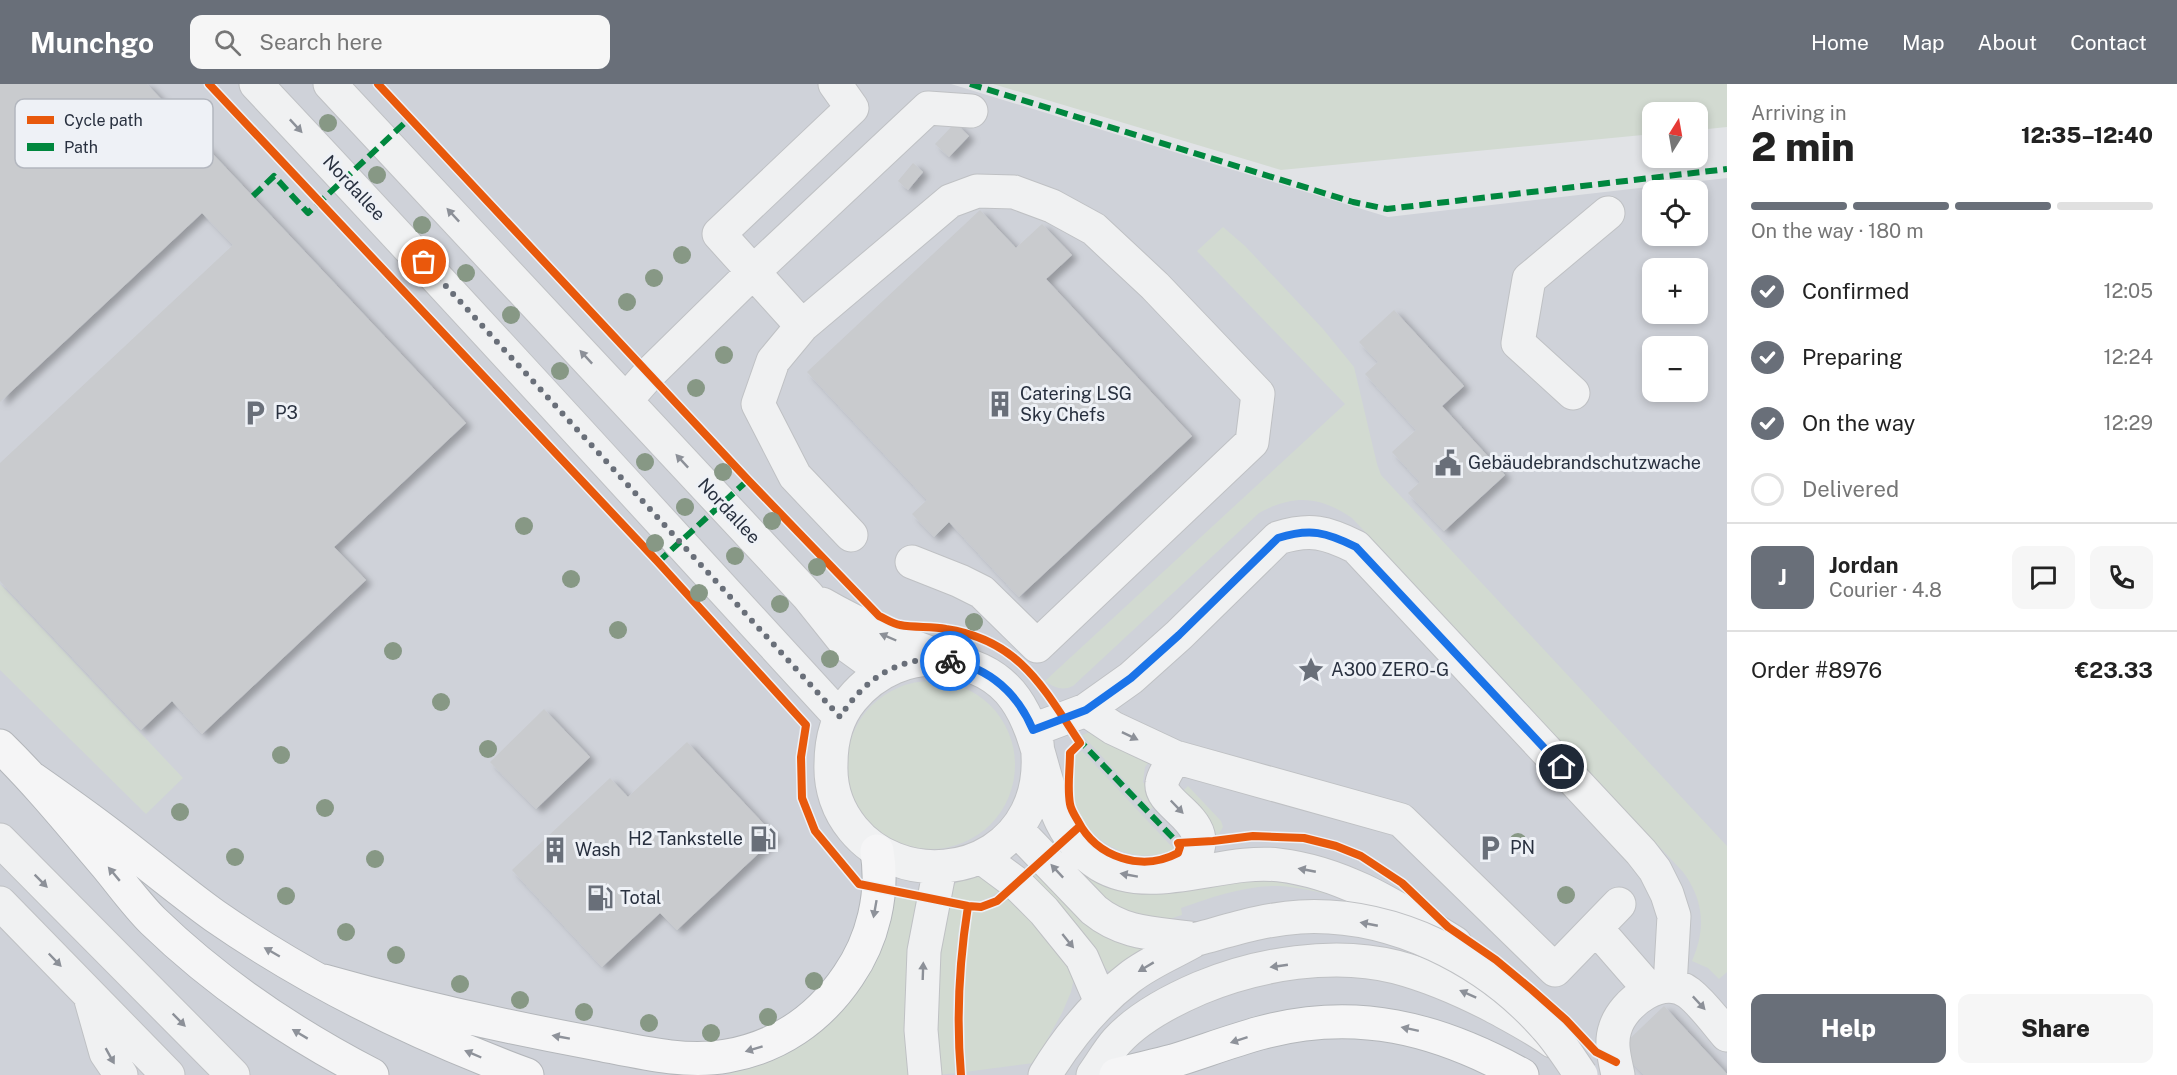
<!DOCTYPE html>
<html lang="en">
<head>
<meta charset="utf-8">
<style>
  :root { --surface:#fff; --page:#f6f6f6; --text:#222; --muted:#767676; --line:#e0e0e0; --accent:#696f79 }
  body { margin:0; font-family:"Public Sans",sans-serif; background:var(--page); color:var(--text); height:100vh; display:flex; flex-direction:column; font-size:22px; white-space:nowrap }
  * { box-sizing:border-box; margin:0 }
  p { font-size:20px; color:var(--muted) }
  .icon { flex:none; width:33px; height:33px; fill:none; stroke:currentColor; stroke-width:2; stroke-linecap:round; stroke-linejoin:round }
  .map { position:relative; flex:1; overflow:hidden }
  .panel { display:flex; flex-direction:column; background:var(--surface); width:450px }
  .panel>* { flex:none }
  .needle { width:39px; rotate:11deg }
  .tools { position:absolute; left:1642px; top:18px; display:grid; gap:12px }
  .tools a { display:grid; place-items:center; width:66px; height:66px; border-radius:12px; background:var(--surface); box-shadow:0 3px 9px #0003; font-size:30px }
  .pin { position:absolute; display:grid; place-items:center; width:51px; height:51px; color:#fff; margin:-26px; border:3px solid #fff; border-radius:50%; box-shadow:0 2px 6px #0007 }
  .courier { position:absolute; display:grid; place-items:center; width:60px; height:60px; margin:-30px; border:4px solid #1a73e8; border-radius:50%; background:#fff; color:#222; box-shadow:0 2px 8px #0007 }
  .overview em { font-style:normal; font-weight:800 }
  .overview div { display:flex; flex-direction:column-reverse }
  .overview { display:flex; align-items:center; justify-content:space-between; height:102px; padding:0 24px }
  h1 { font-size:39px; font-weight:800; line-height:45px }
  .bar { display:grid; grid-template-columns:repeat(4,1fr); gap:9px 6px; align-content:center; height:72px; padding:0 24px }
  .bar i { height:8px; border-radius:4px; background:var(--line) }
  .bar .current { background:var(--accent) }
  .bar p { grid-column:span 4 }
  .line { display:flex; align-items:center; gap:15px; padding:0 24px; border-top:2px solid var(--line) }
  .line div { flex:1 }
  .round { display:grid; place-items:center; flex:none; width:63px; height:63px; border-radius:12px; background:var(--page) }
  ol { padding:0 24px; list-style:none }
  li { display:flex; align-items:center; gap:18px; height:66px }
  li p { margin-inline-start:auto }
  li .icon { padding:6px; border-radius:50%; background:var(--accent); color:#fff; stroke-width:4 }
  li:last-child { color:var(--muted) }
  li i { width:33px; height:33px; border:3px solid var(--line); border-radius:50% }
  .action { display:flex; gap:12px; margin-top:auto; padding:12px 24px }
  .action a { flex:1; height:69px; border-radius:12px; background:var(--accent); color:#fff; font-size:24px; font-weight:800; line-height:69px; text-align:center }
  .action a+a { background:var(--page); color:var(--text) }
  header { display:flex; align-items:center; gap:36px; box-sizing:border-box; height:84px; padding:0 30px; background:var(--accent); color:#fff }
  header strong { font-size:28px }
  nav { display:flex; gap:33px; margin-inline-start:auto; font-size:21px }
  .search { width:420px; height:54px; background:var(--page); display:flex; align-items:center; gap:15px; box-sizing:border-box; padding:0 21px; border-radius:12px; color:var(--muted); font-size:22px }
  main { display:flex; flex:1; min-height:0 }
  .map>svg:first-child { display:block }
  .built { fill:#cfd2d9; fill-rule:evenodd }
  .green { fill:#d2dad1 }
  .building { fill:#c9cbce; filter:url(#shadow) }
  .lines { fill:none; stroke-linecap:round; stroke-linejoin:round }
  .minor-casing { stroke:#bfc1c4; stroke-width:35 }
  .highway-casing { stroke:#b3b6ba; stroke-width:35 }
  .minor { stroke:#f0f1f2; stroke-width:33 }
  .highway { stroke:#f5f5f6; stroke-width:33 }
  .minor-bridge-casing { stroke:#bfc1c4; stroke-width:35; stroke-linecap:butt }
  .minor-bridge { stroke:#f0f1f2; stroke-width:33 }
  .quiet { stroke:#00873e; stroke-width:6; stroke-dasharray:12 6; stroke-linecap:butt }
  .cycleway-casing { stroke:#eef1f6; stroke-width:11 }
  .cycleway { stroke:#e8590c; stroke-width:8 }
  .tree { fill:#879885 }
  .oneway { fill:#8c9098 }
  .oneway2 { fill:#8e929a }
  .done { stroke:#696f79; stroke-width:6; stroke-dasharray:0 10.8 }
  .route { stroke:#1a73e8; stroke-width:8 }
  .labels { text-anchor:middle; stroke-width:6; stroke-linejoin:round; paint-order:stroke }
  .street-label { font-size:18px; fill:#28303f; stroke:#eef1f6 }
  .poi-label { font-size:18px; fill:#28303f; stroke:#eef1f6; text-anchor:start }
  .key { fill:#eef1f6; stroke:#b3b7bf; stroke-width:1.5 }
  .key-label { font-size:16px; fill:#28303f }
</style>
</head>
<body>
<header>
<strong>Munchgo</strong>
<div class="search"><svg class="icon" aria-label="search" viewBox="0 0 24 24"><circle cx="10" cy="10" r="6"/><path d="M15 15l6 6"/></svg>Search here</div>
<nav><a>Home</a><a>Map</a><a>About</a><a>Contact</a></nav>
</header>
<main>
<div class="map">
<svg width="1727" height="991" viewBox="0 0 1727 991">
  <defs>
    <filter id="shadow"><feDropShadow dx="6" dy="4" stdDeviation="3" flood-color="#0004"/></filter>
  </defs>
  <rect width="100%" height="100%" fill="#e1e3e6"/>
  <path class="built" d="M0 0H951L1388 133 1727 94V991H0ZM1653 106H1698V152H1653ZM1653 184H1698V230H1653ZM1653 262H1698V308H1653Z"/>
  <path class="green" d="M993 0H1727V43L1698 46V28H1653V50L1281 86Z
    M1223 143 1245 162 1278 197 1323 245 1354 283 1377 380 1381 391 1727 762V888L1719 895 1708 884 1692 877C1706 845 1704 816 1683 788L1352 434C1320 412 1294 410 1259 429L1073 602C1063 607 1055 604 1045 597L1345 320 1197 167Z
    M0 500 183 694 146 730 0 586Z
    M847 681a84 84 0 1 1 168 0a84 84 0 1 1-168 0Z
    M1093 647 1153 673 1145 683 1143 698 1159 717 1151 725 1082 651Z
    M1082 667 1174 765C1136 784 1085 759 1075 717 1071 702 1076 686 1075 671Z
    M1188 702 1221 737 1223 743 1219 750 1207 754 1180 710Z
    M1060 766 1076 783 1084 788 1274 797 1349 814C1326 811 1303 803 1280 802 1247 801 1212 813 1181 824L1182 831 1169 835 1127 834 1054 772Z
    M1040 782 1167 854 1113 892 1024 797Z
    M974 790 986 792 1004 803C982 822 974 818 947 813L957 797Z
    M1012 810 1061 859 1074 894 1071 908 1062 929 1034 979 965 988 962 909 964 880 972 828C989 828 999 821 1012 810Z
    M889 811 919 816 911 991H735L710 989 777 970Z
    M944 822 962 826C953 881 951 934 955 989L938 991 931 938Z"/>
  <path class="building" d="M0 0H147L466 339 334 463 366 496 202 650 172 617 141 646 0 497V379L233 161 202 129 0 318Z
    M955 39 969 52 949 73 935 60Z
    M913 79 923 88 908 106 898 97Z
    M980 126 1016 164 1042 140 1072 171 1046 195 1192 352 1019 513 949 438 934 453 912 430 927 416 807 288Z
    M1394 226 1464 302 1442 322 1505 391 1444 447 1408 409 1420 398 1392 368 1416 346 1365 290 1378 278 1359 258Z
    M544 625 590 673 536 725 490 678Z
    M687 658 776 753 677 846 660 829 602 883 512 786 610 694 628 713Z
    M1664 922 1727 990V991H1644L1619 965Z"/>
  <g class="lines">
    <g class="minor-casing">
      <path id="minor" d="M256 0C453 209 646 422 840 633
        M330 0 808 512 848 562 884 588
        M802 242 719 150 852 24 835 0
        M1573 309 1518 259 1529 195 1608 129
        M626 316 649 290 753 188 928 24 971 27
        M851 451 795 392 758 320 773 277 802 242 950 117 977 107 1014 108 1052 122 1094 145 1155 202 1258 310 1252 358 1037 562 982 508 960 497 912 478
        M822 520C860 542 898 558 939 572
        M1086 626 1113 644 1175 673 1401 736 1555 886 1619 820
        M1033 646 1086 626 1131 594 1179 551 1278 454C1310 444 1326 448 1356 463L1641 768 1655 786 1667 810 1674 832 1670 902
        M1037 659C1040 683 1038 706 1027 728 994 794 899 801 853 745 838 727 830 704 831 680 831 657 837 633 852 615 875 587 911 571 946 576 1069 594 1016 729 1100 781 1151 812 1223 774 1279 781 1346 789 1399 825 1455 859
        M1175 673C1171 681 1163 691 1162 699 1158 725 1232 740 1181 790
        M1016 745 1094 826C1126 852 1159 849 1197 855
        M0 756 233 991
        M981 773 1016 799 1044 827 1082 874 1101 918
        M0 819 168 991
        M1596 844 1650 906
        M91 916 106 969 121 991
        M925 991 921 946 924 867 940 784
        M1045 991C1067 955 1095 920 1129 894 1149 878 1175 868 1197 855
        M1093 991C1101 980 1108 967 1117 957 1138 934 1172 916 1200 904 1258 880 1334 867 1396 883 1430 892 1462 906 1493 922 1513 933 1533 943 1552 957
        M1618 991C1615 976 1610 960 1615 945 1623 918 1663 889 1689 909 1703 920 1715 937 1727 951"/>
    </g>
    <g class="highway-casing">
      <path id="highway" d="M0 662C38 699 71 740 106 781 121 799 136 820 153 837 217 899 293 950 372 991
        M33 695C63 716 93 737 122 760 153 784 183 809 215 832 310 898 419 951 527 991
        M324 897C412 922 502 942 593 959 635 967 684 980 727 972 778 963 819 935 848 892 873 856 884 810 877 767
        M1116 991C1135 986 1154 982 1173 977 1202 968 1231 957 1260 949 1356 923 1437 944 1522 991"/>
    </g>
    <use href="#minor" class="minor"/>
    <use href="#highway" class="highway"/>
    <g class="minor-bridge-casing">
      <path id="minor-bridge" d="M1197 855C1231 846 1264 835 1300 833 1392 828 1486 875 1546 943 1559 957 1570 975 1581 991"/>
    </g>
    <use href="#minor-bridge" class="minor-bridge"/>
    <path class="quiet" d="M970 0 1353 118 1387 125 1727 85
      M253 112 274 92 308 129 410 34
      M658 478 748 396
      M1077 654 1178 759"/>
    <g class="cycleway-casing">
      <path id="cycleway" d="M209 0 658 478 806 641 801 673 802 714 815 747 859 800 968 822 981 823 997 817 1080 742
        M378 0 748 396 879 532C886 535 893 540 900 541 915 544 931 542 946 545 1019 556 1043 603 1080 659L1070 669C1070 686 1067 703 1070 720 1071 726 1075 732 1078 737 1097 774 1142 788 1178 769L1180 763 1178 759 1213 757 1253 752 1304 754 1336 762 1361 772 1402 799 1448 843 1496 876 1531 905 1566 936 1596 968 1616 978
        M961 991C956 934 959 879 968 822"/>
    </g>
    <use href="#cycleway" class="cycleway"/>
  </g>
  <g class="tree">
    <circle cx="328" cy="39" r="9"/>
    <circle cx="377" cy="91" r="9"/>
    <circle cx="422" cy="141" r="9"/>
    <circle cx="682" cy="171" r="9"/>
    <circle cx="466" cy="189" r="9"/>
    <circle cx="654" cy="194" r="9"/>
    <circle cx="627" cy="218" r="9"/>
    <circle cx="511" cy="231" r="9"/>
    <circle cx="724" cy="271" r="9"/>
    <circle cx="560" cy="287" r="9"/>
    <circle cx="696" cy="304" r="9"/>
    <circle cx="645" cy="378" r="9"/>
    <circle cx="723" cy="388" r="9"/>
    <circle cx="685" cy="423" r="9"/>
    <circle cx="772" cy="437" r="9"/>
    <circle cx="524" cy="442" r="9"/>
    <circle cx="655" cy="459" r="9"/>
    <circle cx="735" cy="472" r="9"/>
    <circle cx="817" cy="483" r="9"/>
    <circle cx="571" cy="495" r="9"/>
    <circle cx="699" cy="509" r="9"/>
    <circle cx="780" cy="520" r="9"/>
    <circle cx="974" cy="538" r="9"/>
    <circle cx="618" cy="546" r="9"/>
    <circle cx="393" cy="567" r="9"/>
    <circle cx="830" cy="575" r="9"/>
    <circle cx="441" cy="618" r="9"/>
    <circle cx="488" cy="665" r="9"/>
    <circle cx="281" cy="671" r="9"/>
    <circle cx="325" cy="724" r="9"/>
    <circle cx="180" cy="728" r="9"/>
    <circle cx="1518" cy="758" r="9"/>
    <circle cx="235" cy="773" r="9"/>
    <circle cx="375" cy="775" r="9"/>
    <circle cx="1566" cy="811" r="9"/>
    <circle cx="286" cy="812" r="9"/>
    <circle cx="346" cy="848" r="9"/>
    <circle cx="396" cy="871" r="9"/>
    <circle cx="814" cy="897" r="9"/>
    <circle cx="460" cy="900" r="9"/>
    <circle cx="520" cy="916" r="9"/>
    <circle cx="584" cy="928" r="9"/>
    <circle cx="768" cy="933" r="9"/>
    <circle cx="649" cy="939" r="9"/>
    <circle cx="711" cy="949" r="9"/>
  </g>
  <defs><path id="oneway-solid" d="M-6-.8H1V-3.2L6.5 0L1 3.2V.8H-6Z" transform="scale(1.5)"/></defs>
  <g class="oneway">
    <use href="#oneway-solid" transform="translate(296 42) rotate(47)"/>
    <use href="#oneway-solid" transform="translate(453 131) rotate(-133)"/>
    <use href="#oneway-solid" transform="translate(586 273) rotate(-133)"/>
    <use href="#oneway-solid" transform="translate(682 377) rotate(-133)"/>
    <use href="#oneway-solid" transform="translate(888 553) rotate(-157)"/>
    <use href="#oneway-solid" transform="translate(1130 652) rotate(26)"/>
    <use href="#oneway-solid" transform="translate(1177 723) rotate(46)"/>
    <use href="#oneway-solid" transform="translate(1307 786) rotate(-169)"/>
    <use href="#oneway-solid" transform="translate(1057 787) rotate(-133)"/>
    <use href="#oneway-solid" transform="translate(1129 791) rotate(-170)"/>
    <use href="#oneway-solid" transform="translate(41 797) rotate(45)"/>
    <use href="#oneway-solid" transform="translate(1369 840) rotate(-169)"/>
    <use href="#oneway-solid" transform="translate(1068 857) rotate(51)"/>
    <use href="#oneway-solid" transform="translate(55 876) rotate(46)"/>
    <use href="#oneway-solid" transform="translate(1279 882) rotate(172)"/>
    <use href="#oneway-solid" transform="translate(1146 883) rotate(149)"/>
    <use href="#oneway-solid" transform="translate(923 887) rotate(-88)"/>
    <use href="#oneway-solid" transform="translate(1468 910) rotate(-156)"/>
    <use href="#oneway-solid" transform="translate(1699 919) rotate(47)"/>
    <use href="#oneway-solid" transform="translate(179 936) rotate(45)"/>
    <use href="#oneway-solid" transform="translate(110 972) rotate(61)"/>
  </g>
  <g class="oneway2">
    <use href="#oneway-solid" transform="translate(114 790) rotate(-130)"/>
    <use href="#oneway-solid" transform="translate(875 825) rotate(100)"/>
    <use href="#oneway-solid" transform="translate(272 868) rotate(-150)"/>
    <use href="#oneway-solid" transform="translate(1410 945) rotate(-168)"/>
    <use href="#oneway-solid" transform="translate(300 950) rotate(-149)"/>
    <use href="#oneway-solid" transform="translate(561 953) rotate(-170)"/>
    <use href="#oneway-solid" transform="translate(1239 956) rotate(162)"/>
    <use href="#oneway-solid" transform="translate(754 965) rotate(163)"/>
    <use href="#oneway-solid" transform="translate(473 970) rotate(-157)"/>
  </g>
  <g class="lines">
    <path class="done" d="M424 178 840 633C865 594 902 569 950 577"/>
    <path class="route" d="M950 577C990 584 1018 610 1033 646L1086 626 1131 594 1179 551 1278 454C1310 444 1326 448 1356 463L1562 683"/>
  </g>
  <defs>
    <g id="building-bare" transform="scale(2.07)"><path d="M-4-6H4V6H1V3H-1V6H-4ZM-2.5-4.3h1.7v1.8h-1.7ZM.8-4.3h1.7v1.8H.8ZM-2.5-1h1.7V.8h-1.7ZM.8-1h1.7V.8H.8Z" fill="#696f79" stroke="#eef1f6" stroke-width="2.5" paint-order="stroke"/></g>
    <g id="parking-bare" transform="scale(2.07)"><path d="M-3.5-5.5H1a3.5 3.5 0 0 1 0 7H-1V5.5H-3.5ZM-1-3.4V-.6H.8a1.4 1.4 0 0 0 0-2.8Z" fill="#696f79" stroke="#eef1f6" stroke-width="2.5" paint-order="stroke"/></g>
    <g id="civic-bare" transform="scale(2.07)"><path d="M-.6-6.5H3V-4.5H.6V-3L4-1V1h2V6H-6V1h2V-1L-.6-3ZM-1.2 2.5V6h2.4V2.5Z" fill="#696f79" stroke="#eef1f6" stroke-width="2.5" paint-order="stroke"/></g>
    <g id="sight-bare" transform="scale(2.07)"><path d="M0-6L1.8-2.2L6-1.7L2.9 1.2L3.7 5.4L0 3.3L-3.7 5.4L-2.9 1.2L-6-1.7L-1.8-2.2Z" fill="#696f79" stroke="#eef1f6" stroke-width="2.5" paint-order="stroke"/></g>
    <g id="fuel-bare" transform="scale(2.07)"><path d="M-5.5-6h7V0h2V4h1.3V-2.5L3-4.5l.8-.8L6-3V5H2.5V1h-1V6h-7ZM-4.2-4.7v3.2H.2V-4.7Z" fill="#696f79" stroke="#eef1f6" stroke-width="2.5" paint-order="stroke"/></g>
  </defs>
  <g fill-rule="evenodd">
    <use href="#building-bare" x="1000" y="320"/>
    <use href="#parking-bare" x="255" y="329"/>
    <use href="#civic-bare" x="1448" y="379"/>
    <use href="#sight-bare" x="1311" y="586"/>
    <use href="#fuel-bare" x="763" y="755"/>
    <use href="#parking-bare" x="1490" y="764"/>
    <use href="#building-bare" x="555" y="766"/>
    <use href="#fuel-bare" x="600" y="814"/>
  </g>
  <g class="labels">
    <g class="street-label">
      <text transform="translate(354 104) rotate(47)" y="6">Nordallee</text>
      <text transform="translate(729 427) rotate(47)" y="6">Nordallee</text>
    </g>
    <g class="poi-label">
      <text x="1020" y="316">Catering LSG<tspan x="1020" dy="21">Sky Chefs</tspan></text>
      <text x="275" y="335">P3</text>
      <text x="1468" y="385">Gebäudebrandschutzwache</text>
      <text x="1331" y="592">A300 ZERO-G</text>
      <text x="743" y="761" text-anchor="end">H2 Tankstelle</text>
      <text x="1510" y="770">PN</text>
      <text x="575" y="772">Wash</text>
      <text x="620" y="820">Total</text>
    </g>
  </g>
  <rect x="15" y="15" width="198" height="69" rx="9" class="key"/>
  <rect x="27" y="32" width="27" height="8" fill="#e8590c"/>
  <rect x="27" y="59" width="27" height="8" fill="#00873e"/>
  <g class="key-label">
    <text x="64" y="42">Cycle path</text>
    <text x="64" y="69">Path</text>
  </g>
</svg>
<div class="tools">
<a><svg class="needle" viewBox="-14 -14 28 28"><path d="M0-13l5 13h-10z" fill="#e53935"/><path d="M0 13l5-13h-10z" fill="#767676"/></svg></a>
<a><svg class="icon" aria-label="locate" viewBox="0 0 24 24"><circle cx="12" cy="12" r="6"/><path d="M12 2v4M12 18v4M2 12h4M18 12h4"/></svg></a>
<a>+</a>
<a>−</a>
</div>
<div class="pin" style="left:424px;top:178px;background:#ea580c"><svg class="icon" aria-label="bag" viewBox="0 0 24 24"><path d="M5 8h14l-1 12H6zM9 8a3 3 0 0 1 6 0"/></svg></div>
<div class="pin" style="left:1562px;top:683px;background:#1f2937"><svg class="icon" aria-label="home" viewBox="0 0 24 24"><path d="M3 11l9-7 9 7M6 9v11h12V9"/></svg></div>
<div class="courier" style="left:950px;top:577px"><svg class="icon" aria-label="bike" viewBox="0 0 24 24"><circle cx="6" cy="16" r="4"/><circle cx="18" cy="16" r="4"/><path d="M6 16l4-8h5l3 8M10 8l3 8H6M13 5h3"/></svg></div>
</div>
<section class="panel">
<div class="overview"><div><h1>2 min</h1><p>Arriving in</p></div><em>12:35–12:40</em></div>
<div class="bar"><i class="current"></i><i class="current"></i><i class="current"></i><i></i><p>On the way · 180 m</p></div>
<ol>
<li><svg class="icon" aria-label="check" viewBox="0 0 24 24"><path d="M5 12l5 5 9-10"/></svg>Confirmed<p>12:05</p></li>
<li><svg class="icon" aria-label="check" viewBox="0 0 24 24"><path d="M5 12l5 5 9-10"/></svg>Preparing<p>12:24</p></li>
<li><svg class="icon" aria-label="check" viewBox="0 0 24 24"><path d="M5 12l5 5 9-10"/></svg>On the way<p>12:29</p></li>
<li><i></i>Delivered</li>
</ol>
<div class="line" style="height:108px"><b class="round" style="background:var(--accent);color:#fff">J</b><div><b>Jordan</b><p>Courier · 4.8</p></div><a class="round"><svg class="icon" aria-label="chat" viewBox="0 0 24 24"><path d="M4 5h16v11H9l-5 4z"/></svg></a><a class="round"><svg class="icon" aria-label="phone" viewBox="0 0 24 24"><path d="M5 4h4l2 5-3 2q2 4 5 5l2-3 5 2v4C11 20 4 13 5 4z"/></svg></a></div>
<div class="line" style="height:78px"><div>Order #8976</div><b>€23.33</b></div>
<div class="action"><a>Help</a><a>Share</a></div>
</section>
</main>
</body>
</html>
